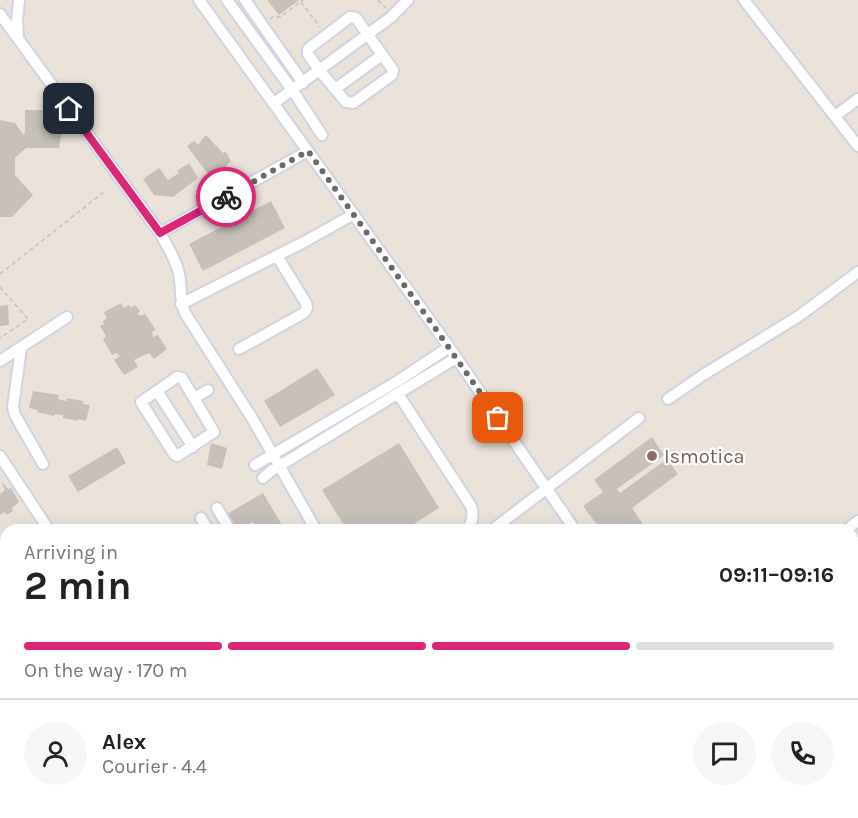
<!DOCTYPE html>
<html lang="en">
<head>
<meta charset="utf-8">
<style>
  :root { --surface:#fff; --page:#f6f6f6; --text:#222; --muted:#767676; --line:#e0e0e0; --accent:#db2777 }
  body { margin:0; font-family:Karla,sans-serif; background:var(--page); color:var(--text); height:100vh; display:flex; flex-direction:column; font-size:22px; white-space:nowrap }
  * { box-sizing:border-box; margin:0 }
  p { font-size:20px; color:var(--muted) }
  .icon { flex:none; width:33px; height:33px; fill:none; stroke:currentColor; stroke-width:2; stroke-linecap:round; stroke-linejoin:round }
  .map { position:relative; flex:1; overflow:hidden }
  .side { position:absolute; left:0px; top:524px; width:858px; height:296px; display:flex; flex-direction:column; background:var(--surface); border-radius:18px 18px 0 0; box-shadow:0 6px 24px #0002 }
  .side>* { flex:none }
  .pin { position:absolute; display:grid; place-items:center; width:51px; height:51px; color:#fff; margin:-26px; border-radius:12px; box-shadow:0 3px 9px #0006 }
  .courier { position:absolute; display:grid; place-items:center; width:60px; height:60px; margin:-30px; border:4px solid #db2777; border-radius:50%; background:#fff; color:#222; box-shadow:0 2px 8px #0007 }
  .head em { font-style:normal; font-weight:700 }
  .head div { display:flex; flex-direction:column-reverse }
  .head { display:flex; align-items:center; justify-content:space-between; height:102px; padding:0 24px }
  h1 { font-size:39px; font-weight:700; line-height:45px }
  .bar { display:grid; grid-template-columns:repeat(4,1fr); gap:9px 6px; align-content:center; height:72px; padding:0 24px }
  .bar i { height:8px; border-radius:4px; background:var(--line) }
  .bar .selected { background:var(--accent) }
  .bar p { grid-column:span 4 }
  .line { display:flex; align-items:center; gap:15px; padding:0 24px; border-top:2px solid var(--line) }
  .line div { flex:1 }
  .round { display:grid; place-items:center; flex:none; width:63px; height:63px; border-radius:32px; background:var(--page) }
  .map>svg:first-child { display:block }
  .building { fill:#c6c0b9 }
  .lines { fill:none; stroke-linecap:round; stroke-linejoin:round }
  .minor-casing { stroke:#cfd3e2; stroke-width:14 }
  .path { stroke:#c3c3c3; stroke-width:1.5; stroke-dasharray:4.5 3; stroke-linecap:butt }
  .minor { stroke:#fff; stroke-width:10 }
  .done { stroke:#6c6966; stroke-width:6; stroke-dasharray:0 10.8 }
  .route { stroke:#db2777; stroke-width:8 }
  .education-dot { fill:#8d6e63; stroke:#fff; stroke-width:2 }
  .labels { text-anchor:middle; stroke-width:4.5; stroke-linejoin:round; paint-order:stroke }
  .education-label { font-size:20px; fill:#785e54; stroke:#fff; text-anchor:start }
</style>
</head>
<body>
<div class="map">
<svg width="858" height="818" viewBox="0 0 858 818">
  <rect width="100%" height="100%" fill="#ebe3da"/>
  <path class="building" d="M267 0H299L279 15Z
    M25 110H43L45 113 42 120 52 130 59 128 62 131 59 148H26L15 158V175L33 195 12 217H0V120L15 123 23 134 25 133Z
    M206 135 223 153 226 152 231 161 219 173 214 170 208 174 187 146 194 141 198 145Z
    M189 163 198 178 173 197 154 195 143 179 159 168 168 180 179 173 177 171Z
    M271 201 285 228 203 271 189 244Z
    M121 303 124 308 129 305 131 308 135 305 140 311 138 313 140 316 145 314 156 330 152 332 153 337 158 335 167 349 154 359 149 353 134 360 138 367 124 375 114 360 120 356 116 353 112 355 103 339 106 336 100 326 104 324 103 321 107 318 104 312Z
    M8 305 9 325 0 326V306Z
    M317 368 335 395 280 427 264 401Z
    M33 391 59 395 58 399 66 401 67 398 83 401V404L90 405 86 421 78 419V421L63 418V415L55 414 54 416 37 412 38 410 29 408Z
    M652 437 664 455 617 489 620 493 667 459 678 474 632 508 647 530H601L583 506 603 492 594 480Z
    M211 443 227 448 222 469 207 465Z
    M399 443 439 508 404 530H347L322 490Z
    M117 447 126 463 78 492 68 476Z
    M3 483 8 489 11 488 19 502 12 508 13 511 7 515 5 512 0 515V494L5 490 2 484Z
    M263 493 285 530H257L253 522 236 530 227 514Z
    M6 558V577L4 578 0 573V562Z
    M0 720 6 722V735L0 748Z
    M24 813H51L53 816 51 818H19L25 814Z
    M197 813H216L220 818H201Z"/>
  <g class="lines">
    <g class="minor-casing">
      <path id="minor" d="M199 0 449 347 575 530
        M227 0 293 91 322 135
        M245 0 303 83
        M744 0 858 146
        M0 14 160 233 308 151
        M350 17 356 18 393 70 392 75 353 103 346 102 320 71 308 54V49Z
        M18 38 17 21 19 0
        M335 89 382 55
        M274 103 390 18 408 0
        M835 116 858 99
        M160 233C167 246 176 259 179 274 182 287 179 300 185 313L252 418 316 530
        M181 304 304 242 354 214
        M21 348 13 407 15 415 43 464
        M239 349 304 313 307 308 306 303 277 256
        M0 361 67 317
        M177 377 182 378 214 432 177 456 174 454 141 402Z
        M157 391 193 447
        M398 394 471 506C474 515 473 522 467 530
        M194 398 208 390
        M668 399 703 375 799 316 858 272
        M0 456 49 530
        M255 465 398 381 449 347
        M263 478 271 471 456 358
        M217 508 230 530
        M201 518 208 530
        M492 530 639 418
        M846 530 858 521
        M64 818 71 813
        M480 818 485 813"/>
    </g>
    <path class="path" d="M378 0 386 8
      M301 2 320 27
      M270 19 274 16 280 17 303 0
      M0 274 105 191
      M0 287 28 319 0 338"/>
    <use href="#minor" class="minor"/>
  </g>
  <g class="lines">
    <path class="done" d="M226 197 308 151 435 328 498 418"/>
    <path class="route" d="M69 109 160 233 226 197"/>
  </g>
  <circle class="education-dot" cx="652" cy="456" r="6"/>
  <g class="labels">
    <g class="education-label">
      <text x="664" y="463">Ismotica</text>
    </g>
  </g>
</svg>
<div class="pin" style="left:498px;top:418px;background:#ea580c"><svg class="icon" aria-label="bag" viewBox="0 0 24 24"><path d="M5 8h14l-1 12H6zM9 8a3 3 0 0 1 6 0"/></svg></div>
<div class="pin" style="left:69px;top:109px;background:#1f2937"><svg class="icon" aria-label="home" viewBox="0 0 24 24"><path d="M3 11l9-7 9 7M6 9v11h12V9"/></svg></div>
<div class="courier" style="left:226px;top:197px"><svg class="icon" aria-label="bike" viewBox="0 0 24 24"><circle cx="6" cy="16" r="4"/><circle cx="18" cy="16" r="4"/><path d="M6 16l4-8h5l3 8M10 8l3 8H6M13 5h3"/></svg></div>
<section class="side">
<div class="head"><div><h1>2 min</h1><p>Arriving in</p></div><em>09:11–09:16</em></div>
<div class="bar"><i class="selected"></i><i class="selected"></i><i class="selected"></i><i></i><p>On the way · 170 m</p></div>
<div class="line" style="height:108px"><a class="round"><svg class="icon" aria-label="person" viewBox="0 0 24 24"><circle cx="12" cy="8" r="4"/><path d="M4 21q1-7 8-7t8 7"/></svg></a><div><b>Alex</b><p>Courier · 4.4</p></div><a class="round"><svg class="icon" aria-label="chat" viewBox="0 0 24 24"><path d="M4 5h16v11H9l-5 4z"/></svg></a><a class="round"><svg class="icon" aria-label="phone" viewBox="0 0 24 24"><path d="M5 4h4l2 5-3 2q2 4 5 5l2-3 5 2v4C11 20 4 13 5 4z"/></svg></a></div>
</section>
</div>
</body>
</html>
